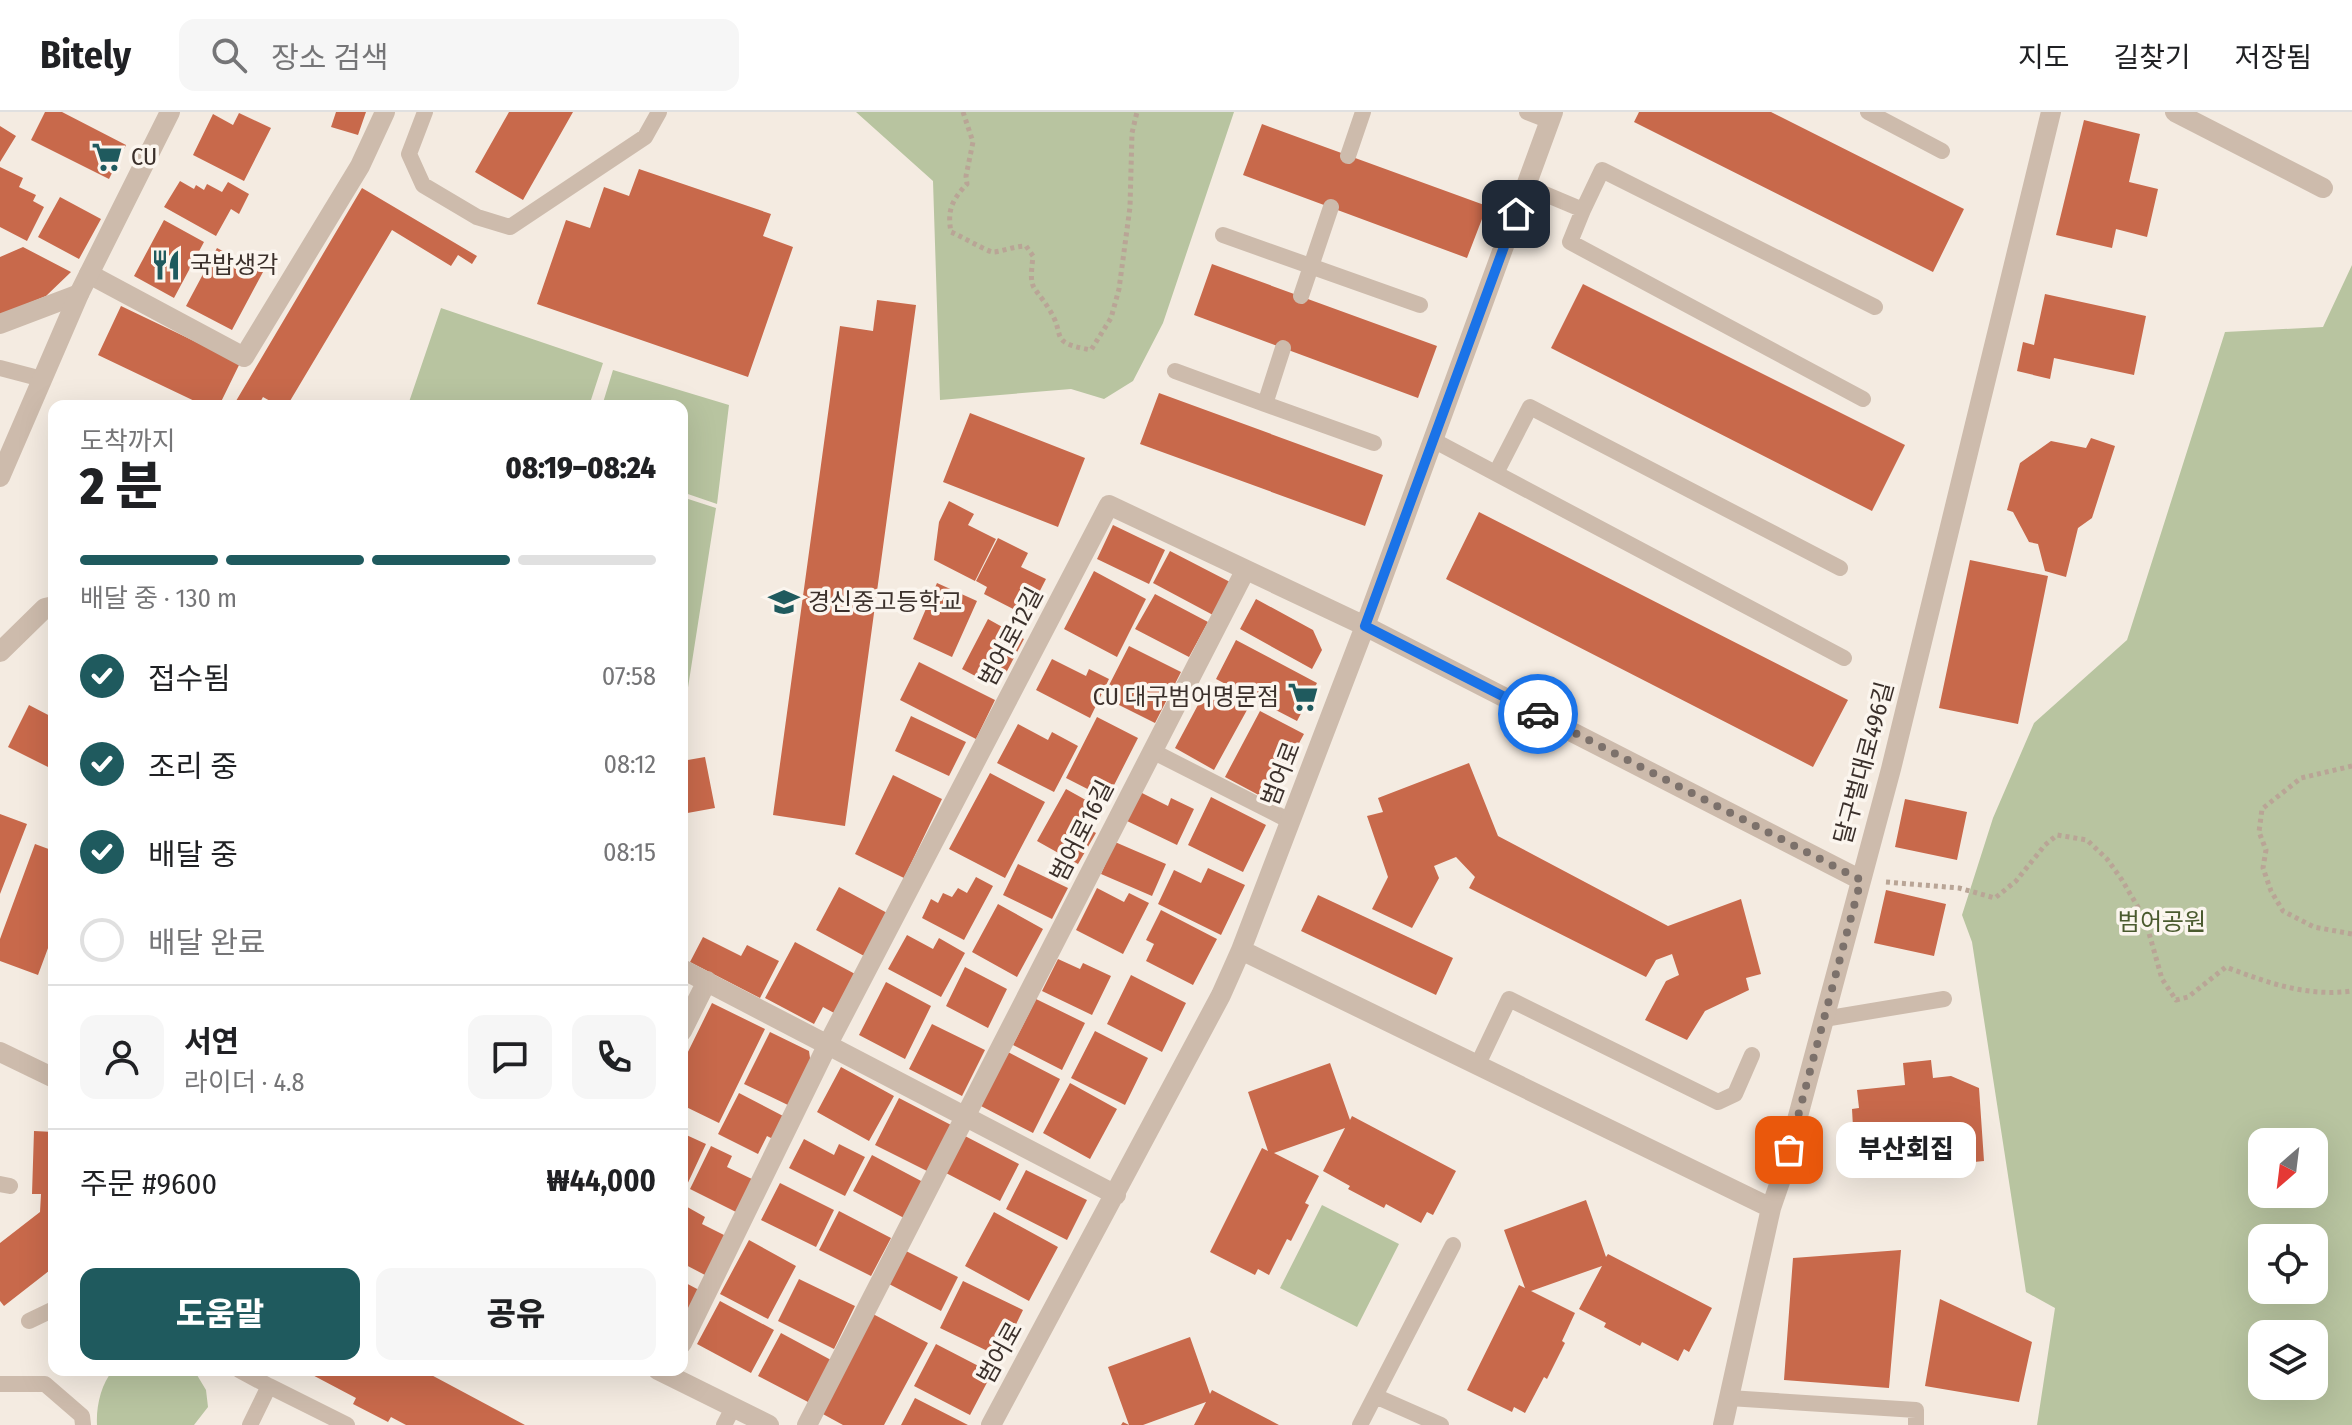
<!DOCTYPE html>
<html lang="ko">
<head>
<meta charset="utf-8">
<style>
  :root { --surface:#fff; --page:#f6f6f6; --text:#202124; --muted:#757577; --line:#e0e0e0; --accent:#1f5a5e }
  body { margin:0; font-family:"Fira Sans Condensed","Noto Sans KR",sans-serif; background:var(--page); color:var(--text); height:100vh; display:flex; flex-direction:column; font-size:30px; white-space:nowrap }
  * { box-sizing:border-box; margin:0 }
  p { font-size:26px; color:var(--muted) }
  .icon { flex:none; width:44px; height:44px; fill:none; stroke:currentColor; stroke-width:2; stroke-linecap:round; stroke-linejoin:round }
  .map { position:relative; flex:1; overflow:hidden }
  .details { position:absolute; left:48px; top:288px; width:640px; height:976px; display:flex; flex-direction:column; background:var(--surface); border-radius:16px; box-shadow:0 8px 32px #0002 }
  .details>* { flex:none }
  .needle { width:52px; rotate:208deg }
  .tools { position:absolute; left:2248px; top:1016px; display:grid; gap:16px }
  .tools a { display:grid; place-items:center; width:80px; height:80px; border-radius:16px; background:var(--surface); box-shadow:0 8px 32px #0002; font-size:40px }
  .pin { position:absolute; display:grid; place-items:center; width:68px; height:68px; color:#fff; margin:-34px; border-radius:16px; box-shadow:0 4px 12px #0006 }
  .courier { position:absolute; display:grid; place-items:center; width:80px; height:80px; margin:-40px; border:6px solid #1a73e8; border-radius:50%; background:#fff; color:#222; box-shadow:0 2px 10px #0007 }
  .bubble { position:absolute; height:56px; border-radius:16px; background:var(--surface); box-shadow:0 8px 32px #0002; font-size:26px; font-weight:800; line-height:56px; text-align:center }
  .head em { font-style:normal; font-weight:800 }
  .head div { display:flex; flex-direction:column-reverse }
  .head { display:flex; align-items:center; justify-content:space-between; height:136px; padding:0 32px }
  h1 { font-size:52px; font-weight:800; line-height:60px }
  .bar { display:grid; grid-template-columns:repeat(4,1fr); gap:12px 8px; align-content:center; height:96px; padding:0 32px }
  .bar i { height:10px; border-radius:6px; background:var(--line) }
  .bar .active { background:var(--accent) }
  .bar p { grid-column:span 4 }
  .line { display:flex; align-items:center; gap:20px; padding:0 32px; border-top:2px solid var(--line) }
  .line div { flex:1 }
  .round { display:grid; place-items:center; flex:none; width:84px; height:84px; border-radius:16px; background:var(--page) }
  ol { padding:0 32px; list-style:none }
  li { display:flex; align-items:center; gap:24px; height:88px }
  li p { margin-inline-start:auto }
  li .icon { padding:8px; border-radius:50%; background:var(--accent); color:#fff; stroke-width:4 }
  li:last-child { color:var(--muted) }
  li i { width:44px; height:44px; border:4px solid var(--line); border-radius:50% }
  .primary-button { display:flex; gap:16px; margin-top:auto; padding:16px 32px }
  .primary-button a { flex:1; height:92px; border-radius:16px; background:var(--accent); color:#fff; font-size:32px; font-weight:800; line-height:92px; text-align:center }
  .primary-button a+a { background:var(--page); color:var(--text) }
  header { display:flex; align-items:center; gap:48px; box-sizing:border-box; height:112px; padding:0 40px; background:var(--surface); border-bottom:2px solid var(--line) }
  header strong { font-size:38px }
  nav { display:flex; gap:44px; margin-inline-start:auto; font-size:28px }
  .search { width:560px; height:72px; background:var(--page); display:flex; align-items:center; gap:20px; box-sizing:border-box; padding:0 28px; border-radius:16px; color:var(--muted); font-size:30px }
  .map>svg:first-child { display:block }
  .green { fill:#b8c4a0; fill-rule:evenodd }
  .building { fill:#c8694b }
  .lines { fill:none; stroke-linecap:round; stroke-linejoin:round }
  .path { stroke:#b9a596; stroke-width:5; stroke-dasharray:4 4; stroke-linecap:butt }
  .service { stroke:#cdbbac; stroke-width:16 }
  .minor { stroke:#cdbbac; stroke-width:20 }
  .tertiary { stroke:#cdbbac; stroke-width:20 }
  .done { stroke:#7c716b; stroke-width:8; stroke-dasharray:0 14.4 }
  .route { stroke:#1a73e8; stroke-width:10 }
  .labels { text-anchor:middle; stroke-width:7; stroke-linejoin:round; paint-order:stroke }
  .poi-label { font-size:24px; fill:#3b302b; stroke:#fbf5ee; text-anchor:start }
  .street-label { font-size:24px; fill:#3b302b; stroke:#fbf5ee }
  .park-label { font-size:24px; fill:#4a5a2e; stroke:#fbf5ee }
</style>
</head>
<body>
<header>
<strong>Bitely</strong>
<div class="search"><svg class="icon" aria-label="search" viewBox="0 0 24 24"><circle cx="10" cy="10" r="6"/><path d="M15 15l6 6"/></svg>장소 검색</div>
<nav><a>지도</a><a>길찾기</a><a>저장됨</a></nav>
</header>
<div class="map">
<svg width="2352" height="1313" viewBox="0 0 2352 1313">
  <rect width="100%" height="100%" fill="#f4ebe1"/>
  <path class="green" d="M856 0H1234L1163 211 1133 269 1104 287 1071 277 940 288 933 69Z
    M2352 153V1313H2037L2055 1196 2026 1180 1972 830 1962 803 1993 706 2034 611 2127 528 2225 220 2323 215ZM2262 1030H2314V1082H2262ZM2314 1126V1178H2262V1126ZM2314 1222V1274H2262V1222Z
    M441 196 603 251 589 294H420L409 290Z
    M613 258 729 293 717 392 682 380V294H602Z
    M682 385 716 396 682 614Z
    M1322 1093 1399 1132 1357 1215 1280 1176Z
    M113 1258H194L206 1278 208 1295 194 1313H97C96 1295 101 1272 113 1258Z"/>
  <path class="building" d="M45 0H62L126 33 109 67 31 28Z
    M336 0H366L358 23 331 15Z
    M509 0H573L523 88 475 60Z
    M1639 0H1771L1964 97 1933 160 1634 10Z
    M239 1 271 16 244 69 193 43 213 2 233 13Z
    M2084 8 2140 22 2129 70 2158 77 2147 125 2116 117 2112 136 2056 123Z
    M1262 12 1487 94 1467 146 1243 63Z
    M0 14 16 24 0 50Z
    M0 55 23 66 19 75 36 83 33 89 44 95 27 129 0 115Z
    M639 57 771 102 763 124 793 135 748 265 537 192 566 108 590 116 604 75 629 84Z
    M180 69 194 77 196 73 204 78 207 72 222 80 228 70 249 82 239 102 231 97 216 124 164 95Z
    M362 76 477 144 472 152 458 143 451 154 392 118 287 294H279L263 285 258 294H233Z
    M60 85 101 107 79 147 38 125Z
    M164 108 204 130 174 186 134 164Z
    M23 135 71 160 46 184 0 203V145Z
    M217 136 263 160 232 218 186 194Z
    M1212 152 1437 234 1418 286 1194 203Z
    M1583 172 1905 333 1872 399 1551 236Z
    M2045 182 2146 204 2134 263 2054 246 2050 267 2017 259 2023 230 2034 233Z
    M877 188 916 193 845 714 773 703 840 214 873 219Z
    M121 194 240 251 219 294H205L98 243Z
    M1159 281 1383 363 1365 414 1140 332Z
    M970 301 1085 346 1058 415 943 370Z
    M2091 326 2115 334 2092 406 2078 416 2066 465 2045 459 2038 432 2029 430 2013 400 2007 398 2020 351 2051 329 2086 336Z
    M949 389 974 402 968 413 996 427 975 469 934 448 939 410Z
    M1479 400 1848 588 1813 655 1446 467Z
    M1113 413 1165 438 1149 472 1097 447Z
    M998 426 1028 441 1021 455 1046 467 1027 504 984 482 987 475 976 469Z
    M1170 439 1230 470 1213 503 1153 471Z
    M1970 448 2048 464 2018 612 1939 596Z
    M1094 459 1146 487 1117 545 1064 517Z
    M937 471 977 489 952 545 913 527Z
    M1155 482 1208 510 1189 545 1135 517Z
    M1256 487 1313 518 1322 538 1312 557 1240 517Z
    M988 507 1024 527 998 576 962 557Z
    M1236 528 1317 571 1297 609 1216 567Z
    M1129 534 1181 560 1155 611 1103 585Z
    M1052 547 1086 564 1089 557 1109 567 1090 606 1036 578Z
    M919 550 995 588 976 627 900 588Z
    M1207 576 1247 598 1214 658 1175 636Z
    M29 593 54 606V658L8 635Z
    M1260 599 1304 622 1268 688 1225 665Z
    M911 604 966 630 949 664 895 639Z
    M1097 605 1138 626 1107 687 1066 666Z
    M1018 612 1048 628 1052 620 1078 634 1054 680 997 651Z
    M705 645 715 696 682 702V649Z
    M1469 651 1498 724 1668 814 1741 787 1761 862 1746 866 1749 878 1705 899 1687 928 1645 908 1666 869 1679 863 1672 842 1656 848 1646 865 1469 776 1475 765 1456 745 1434 754 1439 766 1412 816 1372 797 1388 765 1367 704 1383 700 1378 686Z
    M990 661 1045 690 1005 766 949 737Z
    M893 663 942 687 904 766 855 742Z
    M1066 677 1093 692 1081 713 1096 721 1078 752 1037 729Z
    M1140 680 1168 694 1171 686 1194 697 1177 733 1127 709Z
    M1211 685 1266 713 1243 760 1188 733Z
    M1905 687 1967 700 1957 748 1895 735Z
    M0 702 27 712 0 782Z
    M1115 730 1166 752 1152 784 1101 762Z
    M35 732 54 739V820L38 863 0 849V827Z
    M1018 752 1068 776 1052 807 1003 783Z
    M1208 756 1245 773 1221 823 1158 792 1174 758 1201 771Z
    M976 765 993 774 964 828 922 806 931 787 938 791 943 781 952 785 958 776 967 781Z
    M839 775 889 802 866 845 816 818Z
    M1097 776 1124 790 1129 781 1149 791 1123 842 1076 818Z
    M1886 778 1946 792 1934 844 1874 831Z
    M1318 783 1453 846 1436 883 1301 819Z
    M998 792 1043 817 1017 865 972 840Z
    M1161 798 1217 827 1193 873 1146 849 1154 832 1146 828Z
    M907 823 933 837 939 826 965 841 941 885 888 857Z
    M703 825 741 844 747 833 779 849 760 886 690 850Z
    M795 830 857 863 836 902 823 895 814 912 765 886Z
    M1058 847 1080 857 1083 851 1111 864 1092 903 1042 879Z
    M965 855 1007 877 988 916 946 894Z
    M1131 863 1186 891 1162 940 1107 912Z
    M886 870 931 894 905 947 859 923Z
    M1036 887 1085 911 1062 958 1013 933Z
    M712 891 765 917 719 1011 682 993V952Z
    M932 912 985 938 962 984 909 957Z
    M1095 919 1148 946 1125 993 1071 966Z
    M770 920 809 939 811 953 790 994 744 972Z
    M1006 939 1060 967 1033 1021 979 993Z
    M1931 948 1933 966 1951 964 1979 976 1984 1049 1843 1063 1840 1039 1850 1038 1848 1016 1853 1015 1852 997 1859 996 1857 978 1905 973 1903 951Z
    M1330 951 1350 1008 1352 1004 1456 1059 1433 1103 1427 1100 1421 1111 1386 1092 1384 1096 1348 1077 1350 1074 1323 1059 1345 1016 1274 1041 1319 1064 1305 1091 1309 1093 1291 1129 1287 1127 1269 1163 1258 1157 1255 1163 1210 1140 1262 1036 1268 1039 1248 980Z
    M841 955 894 984 869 1029 817 1000Z
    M1070 971 1117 997 1090 1047 1043 1021Z
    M739 981 785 1005 773 1027 767 1024 758 1042 718 1022Z
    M899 986 953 1014 929 1060 875 1033Z
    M34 1019 54 1020V1155L4 1194 0 1189V1131L40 1100 41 1082H32Z
    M682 1021 706 1032 686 1075 682 1074Z
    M965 1024 1019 1052 1000 1089 946 1061Z
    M804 1027 834 1043 839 1032 865 1045 845 1084 789 1056Z
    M711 1034 732 1044 727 1055 754 1068 738 1101 690 1077Z
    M872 1043 923 1070 904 1106 853 1079Z
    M1026 1058 1087 1088 1067 1128 1006 1097Z
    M780 1071 834 1098 816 1135 761 1108Z
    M1586 1088 1606 1145 1608 1142 1712 1196 1689 1240 1684 1237 1678 1249 1642 1230 1640 1234 1604 1215 1606 1211 1579 1197 1602 1154 1531 1179 1575 1201 1562 1229 1565 1231 1547 1267 1544 1265 1525 1301 1514 1295 1512 1300 1467 1278 1519 1173 1525 1176 1504 1118Z
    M682 1092 705 1105 702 1112 726 1124 705 1163 682 1151Z
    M839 1099 891 1126 871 1164 819 1138Z
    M994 1100 1058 1135 1029 1189 965 1154Z
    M749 1128 796 1154 768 1207 720 1182Z
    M1901 1138 1889 1276 1784 1268 1793 1146Z
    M906 1139 958 1165 941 1199 889 1172Z
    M799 1167 855 1194 834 1237 778 1209Z
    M682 1169 699 1178 682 1211Z
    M963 1169 1023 1198 1000 1245 940 1216Z
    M1940 1187 2032 1230 2019 1290 1925 1274Z
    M720 1189 774 1218 751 1261 697 1232Z
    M873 1202 928 1231 884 1313H843L821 1301Z
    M781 1221 831 1248 808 1290 758 1264Z
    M1190 1225 1210 1282 1212 1278 1279 1313H1194L1206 1290 1143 1313H1121L1123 1310 1129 1313 1108 1255Z
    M936 1232 992 1261 970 1303 914 1274Z
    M303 1258H422L525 1313H406L391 1305 388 1310 353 1292 356 1286Z
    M915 1286 968 1313H901Z"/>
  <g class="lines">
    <path class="path" d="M963 0 973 30 966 64 967 72C952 88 947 98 951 120 961 124 988 140 993 140 1001 140 1014 134 1026 134L1033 144C1029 180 1032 170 1049 197 1067 225 1047 230 1091 238L1111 206 1119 177 1130 95 1132 21 1137 0
      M2352 654 2301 666 2262 697 2259 720 2266 738 2263 756 2271 779 2283 799 2314 815 2352 822
      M1886 770 1959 776 1995 786 2016 769 2045 733 2057 723 2087 728 2107 747 2122 768 2145 807 2162 867 2176 888 2188 885 2226 855C2268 871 2307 885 2352 879"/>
    <path class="service" d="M425 0 409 42 423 73 477 105 510 115 645 25 659 0
      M1527 0 1550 9
      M1868 0 1942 39
      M1348 44 1363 0
      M1526 74 1583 98 1570 130 1863 287
      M1583 98 1602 58 1875 195
      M1223 123 1420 193
      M1301 184 1331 95
      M1283 236 1265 292 1374 331
      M0 256 42 267
      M1175 259 1265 292
      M1433 328 1844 546
      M1496 361 1530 295 1840 456
      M1152 639 1290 709
      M1824 907 1944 887
      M1478 952 1509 887 1718 990 1735 982 1752 943
      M0 1072 10 1074
      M29 1209 54 1197
      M239 1258 269 1274 250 1313
      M0 1272H45L82 1304 83 1313
      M269 1274 347 1313
      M1375 1284 1441 1313
      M1729 1286 1916 1298V1313
      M724 1313 733 1296
      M1360 1313 1453 1133"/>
    <path class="minor" d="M2175 0 2323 76
      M89 162 244 245 360 54 385 0
      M0 212 79 182
      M0 540 45 496 54 494
      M1241 838 1771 1096
      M682 857 1116 1083
      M682 919 707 869
      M0 940 54 966
      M682 1231 828 932 1109 393 1365 514 1861 768
      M658 1258 769 1313
      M807 1313 1245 459
      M991 1313 1221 883 1241 838 1365 514 1553 0
      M1723 1313 1771 1096 1782 1064 1891 657 2051 0"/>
    <path class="tertiary" d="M0 365 79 182 170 0"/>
  </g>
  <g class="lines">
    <path class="done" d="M1538 602 1861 768 1789 1038"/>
    <path class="route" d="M1516 102 1365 514 1538 602"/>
  </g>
  <defs>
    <g id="supermarket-bare" transform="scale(2.4)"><path d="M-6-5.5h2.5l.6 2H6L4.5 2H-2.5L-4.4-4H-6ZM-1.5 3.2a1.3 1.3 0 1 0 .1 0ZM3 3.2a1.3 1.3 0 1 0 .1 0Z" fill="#1f5a5e" stroke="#fbf5ee" stroke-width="2.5" paint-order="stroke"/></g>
    <g id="restaurant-bare" transform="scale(2.4)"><path d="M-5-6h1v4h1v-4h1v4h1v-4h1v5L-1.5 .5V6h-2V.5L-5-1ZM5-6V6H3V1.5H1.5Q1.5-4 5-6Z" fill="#1f5a5e" stroke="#fbf5ee" stroke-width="2.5" paint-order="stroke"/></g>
    <g id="school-bare" transform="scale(2.4)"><path d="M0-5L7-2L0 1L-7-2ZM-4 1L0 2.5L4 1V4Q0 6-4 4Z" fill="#1f5a5e" stroke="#fbf5ee" stroke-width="2.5" paint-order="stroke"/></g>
  </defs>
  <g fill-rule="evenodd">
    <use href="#supermarket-bare" x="107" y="45"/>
    <use href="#restaurant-bare" x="166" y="153"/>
    <use href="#school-bare" x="784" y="490"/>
    <use href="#supermarket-bare" x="1303" y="585"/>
  </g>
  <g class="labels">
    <g class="poi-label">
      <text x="131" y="53">CU</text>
      <text x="190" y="161">국밥생각</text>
      <text x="808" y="498">경신중고등학교</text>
      <text x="1279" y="593" text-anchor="end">CU 대구범어명문점</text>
    </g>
    <g class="street-label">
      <text transform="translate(1011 525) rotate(-62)" y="8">범어로12길</text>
      <text transform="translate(1864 651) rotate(-75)" y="8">달구벌대로496길</text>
      <text transform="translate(1281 662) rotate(-69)" y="8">범어로</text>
      <text transform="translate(1082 719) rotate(-63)" y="8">범어로16길</text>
      <text transform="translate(1000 1241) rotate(-61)" y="8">범어로</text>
    </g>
    <g class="park-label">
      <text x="2162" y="818">범어공원</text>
    </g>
  </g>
</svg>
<div class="tools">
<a><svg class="needle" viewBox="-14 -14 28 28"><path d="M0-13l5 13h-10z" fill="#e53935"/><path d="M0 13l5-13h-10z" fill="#757577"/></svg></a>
<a><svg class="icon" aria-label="locate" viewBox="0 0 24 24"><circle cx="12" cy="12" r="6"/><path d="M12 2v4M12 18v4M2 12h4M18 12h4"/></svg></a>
<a><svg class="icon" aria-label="layers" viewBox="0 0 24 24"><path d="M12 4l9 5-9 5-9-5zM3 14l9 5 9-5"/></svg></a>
</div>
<div class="pin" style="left:1789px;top:1038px;background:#ea580c"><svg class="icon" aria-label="bag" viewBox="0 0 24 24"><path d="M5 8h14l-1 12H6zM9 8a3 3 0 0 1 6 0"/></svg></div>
<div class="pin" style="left:1516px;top:102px;background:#1f2937"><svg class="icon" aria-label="home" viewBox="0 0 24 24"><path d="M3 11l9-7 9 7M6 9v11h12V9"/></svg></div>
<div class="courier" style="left:1538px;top:602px"><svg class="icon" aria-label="car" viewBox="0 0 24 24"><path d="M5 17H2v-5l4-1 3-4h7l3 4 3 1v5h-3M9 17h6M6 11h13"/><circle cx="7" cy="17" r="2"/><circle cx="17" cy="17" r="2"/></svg></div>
<div class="bubble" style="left:1836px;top:1010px;width:140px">부산회집</div>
<section class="details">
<div class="head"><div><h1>2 분</h1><p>도착까지</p></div><em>08:19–08:24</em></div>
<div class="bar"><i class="active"></i><i class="active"></i><i class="active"></i><i></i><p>배달 중 · 130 m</p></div>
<ol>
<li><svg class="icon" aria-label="check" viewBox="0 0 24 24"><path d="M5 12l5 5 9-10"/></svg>접수됨<p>07:58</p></li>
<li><svg class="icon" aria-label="check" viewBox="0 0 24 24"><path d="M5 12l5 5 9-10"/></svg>조리 중<p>08:12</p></li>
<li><svg class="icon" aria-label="check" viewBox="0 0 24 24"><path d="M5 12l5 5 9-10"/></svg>배달 중<p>08:15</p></li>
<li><i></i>배달 완료</li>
</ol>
<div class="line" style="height:144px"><a class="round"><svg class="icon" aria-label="person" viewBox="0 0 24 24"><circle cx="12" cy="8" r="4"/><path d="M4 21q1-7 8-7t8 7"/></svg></a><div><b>서연</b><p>라이더 · 4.8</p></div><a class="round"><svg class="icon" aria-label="chat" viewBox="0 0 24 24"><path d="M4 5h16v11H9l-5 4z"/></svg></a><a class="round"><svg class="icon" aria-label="phone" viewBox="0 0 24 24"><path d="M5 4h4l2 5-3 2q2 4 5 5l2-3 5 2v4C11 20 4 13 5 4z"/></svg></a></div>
<div class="line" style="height:104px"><div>주문 #9600</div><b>₩44,000</b></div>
<div class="primary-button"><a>도움말</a><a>공유</a></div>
</section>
</div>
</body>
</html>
